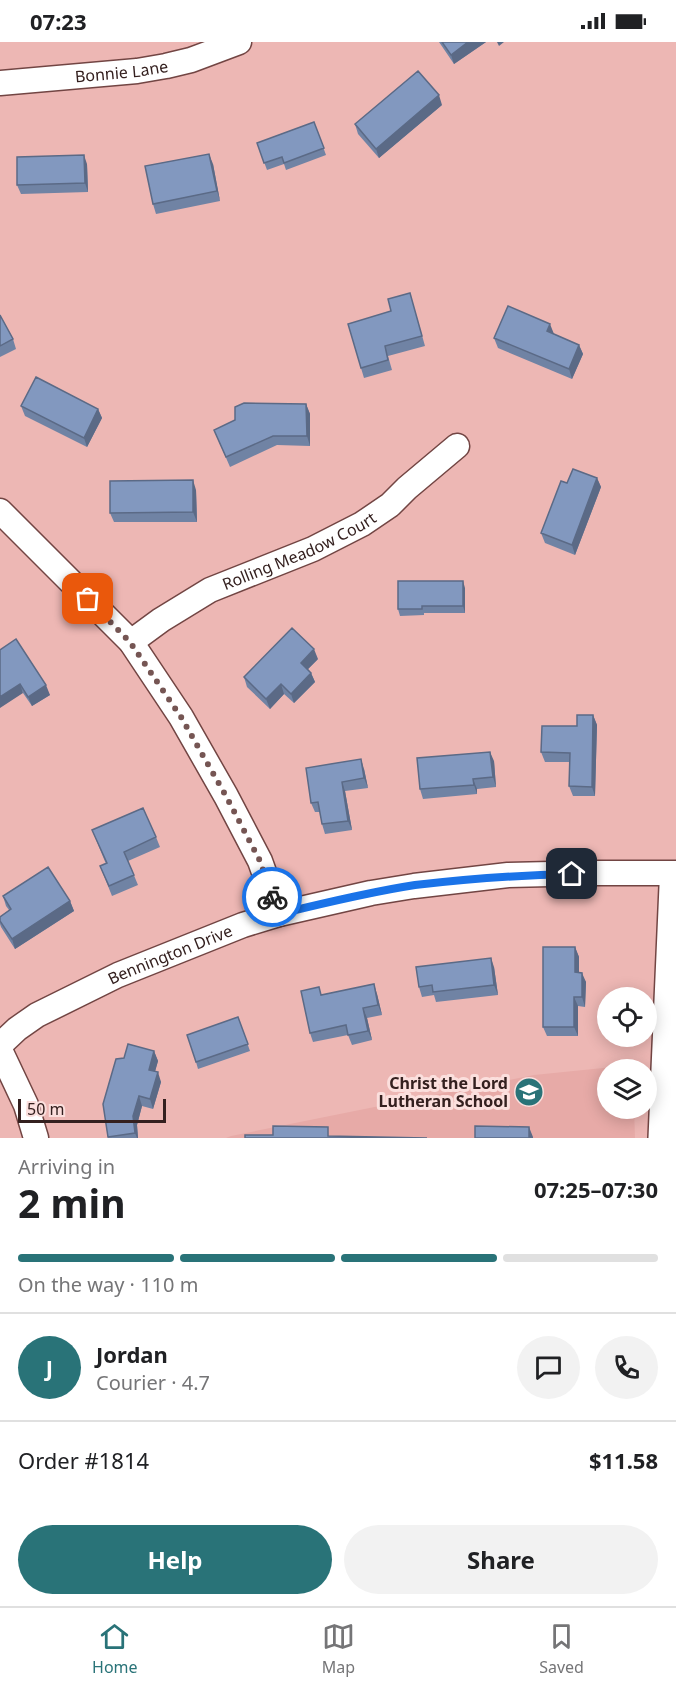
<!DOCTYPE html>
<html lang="en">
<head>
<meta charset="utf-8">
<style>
  :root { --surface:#fff; --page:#f2f2f2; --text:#202124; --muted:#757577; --line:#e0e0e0; --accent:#297378 }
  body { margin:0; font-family:"Noto Sans",sans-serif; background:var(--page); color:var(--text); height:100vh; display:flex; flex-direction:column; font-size:22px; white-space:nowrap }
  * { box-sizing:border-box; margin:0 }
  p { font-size:20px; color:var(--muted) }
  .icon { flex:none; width:33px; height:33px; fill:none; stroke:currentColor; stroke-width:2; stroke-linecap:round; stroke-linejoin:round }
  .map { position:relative; height:1096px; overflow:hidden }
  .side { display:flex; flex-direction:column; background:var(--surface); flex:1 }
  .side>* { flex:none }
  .fabs { position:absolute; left:597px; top:945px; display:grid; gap:12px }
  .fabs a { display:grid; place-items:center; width:60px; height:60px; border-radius:50%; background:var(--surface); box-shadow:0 3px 15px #0003; font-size:30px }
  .scale { position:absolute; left:18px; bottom:15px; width:148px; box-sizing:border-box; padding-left:6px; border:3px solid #34201f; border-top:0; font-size:16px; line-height:21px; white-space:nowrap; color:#34201f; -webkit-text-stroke:4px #fbdfdd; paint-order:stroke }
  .pin { position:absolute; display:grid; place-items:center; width:51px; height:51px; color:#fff; margin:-26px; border-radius:12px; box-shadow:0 3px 9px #0006 }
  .courier { position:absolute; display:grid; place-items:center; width:60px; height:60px; margin:-30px; border:4px solid #1a73e8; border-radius:50%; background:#fff; color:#222; box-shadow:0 2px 8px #0007 }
  .overview em { font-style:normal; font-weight:700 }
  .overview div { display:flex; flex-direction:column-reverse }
  .overview { display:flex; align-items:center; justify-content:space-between; height:102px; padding:0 18px }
  h1 { font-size:39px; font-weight:700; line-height:45px }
  .bar { display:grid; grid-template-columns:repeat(4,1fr); gap:9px 6px; align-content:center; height:72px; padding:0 18px }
  .bar i { height:8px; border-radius:4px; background:var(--line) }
  .bar .active { background:var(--accent) }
  .bar p { grid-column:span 4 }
  .line { display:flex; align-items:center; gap:15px; padding:0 18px; border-top:2px solid var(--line) }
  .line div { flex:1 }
  .round { display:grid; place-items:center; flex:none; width:63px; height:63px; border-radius:32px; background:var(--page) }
  .button { display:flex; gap:12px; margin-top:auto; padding:12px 18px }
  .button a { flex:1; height:69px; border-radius:36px; background:var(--accent); color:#fff; font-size:24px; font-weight:700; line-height:69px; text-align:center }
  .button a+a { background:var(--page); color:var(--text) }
  .status { display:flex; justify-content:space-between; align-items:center; height:42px; padding:0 30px; background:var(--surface); direction:ltr }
  .status svg { height:16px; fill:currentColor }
  .tab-bar { display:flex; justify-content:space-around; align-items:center; height:84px; border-top:2px solid var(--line); background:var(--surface); font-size:16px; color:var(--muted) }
  .tab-bar a { display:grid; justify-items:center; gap:3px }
  .tab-bar .active { color:var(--accent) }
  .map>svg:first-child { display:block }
  .built { fill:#e7aaa7 }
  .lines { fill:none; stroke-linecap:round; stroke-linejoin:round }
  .street-casing { stroke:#724543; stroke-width:27 }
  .secondary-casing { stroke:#724543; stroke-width:36 }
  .street { stroke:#fff; stroke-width:24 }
  .secondary { stroke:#fff; stroke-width:33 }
  .wall { fill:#7083a4 }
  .shaded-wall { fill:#5b6a86 }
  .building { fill:#8298bf; stroke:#5b6a86; stroke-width:1.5 }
  .done { stroke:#755553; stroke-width:6; stroke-dasharray:0 10.8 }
  .route { stroke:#1a73e8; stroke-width:8 }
  .labels { text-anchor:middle; stroke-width:6; stroke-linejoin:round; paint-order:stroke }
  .street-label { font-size:16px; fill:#34201f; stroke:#fbdfdd }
  .poi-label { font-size:16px; font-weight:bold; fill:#34201f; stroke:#fbdfdd; text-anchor:end }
</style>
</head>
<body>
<div class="status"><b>07:23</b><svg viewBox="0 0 49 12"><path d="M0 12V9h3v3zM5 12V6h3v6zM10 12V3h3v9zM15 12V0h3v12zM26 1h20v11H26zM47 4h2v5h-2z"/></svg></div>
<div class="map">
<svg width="676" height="1096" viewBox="0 0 676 1096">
  <rect width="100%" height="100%" fill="#edb7b4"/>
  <path class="built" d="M633 1023V1027L608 1028V1066L634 1067 635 1096H226L231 1094 534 1033Z"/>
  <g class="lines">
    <g class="street-casing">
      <g id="street">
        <path id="s1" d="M0 41 137 29 166 24 191 18 239 0"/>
        <path d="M0 469 131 600 181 675 226 754 260 819 279 872"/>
        <path id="s2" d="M131 600 161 578 210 548 313 507 362 482 390 463 407 446 457 404"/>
        <path id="s3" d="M0 1003 17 987 37 973 118 933 243 883 279 872 371 851 414 844 508 833 593 831H676"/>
        <path d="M0 1008 26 1063 36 1096"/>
      </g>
    </g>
    <g class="secondary-casing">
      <path id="secondary" d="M665 1096 676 844"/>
    </g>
    <use href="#street" class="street"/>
    <use href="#secondary" class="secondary"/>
  </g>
  <path class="wall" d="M439 0H486L454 22Z
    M442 63 379 116 358 92 355 82Z
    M314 80 326 113 286 128 284 122 267 128 257 101Z
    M87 122 88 150 21 152 17 143Z
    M213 122 220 159 156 172 153 162Z
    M410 251 425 304 388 314 392 328 364 336 361 326 391 269Z
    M0 273 13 297 16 307 0 315Z
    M554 292 579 303 583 312 572 337 498 306 494 296Z
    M306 362 310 372V404L277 403 230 425 214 388Z
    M21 364 98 367 102 376 87 405 25 374Z
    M597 436 601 445 575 513 545 501 541 491 567 441Z
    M196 448 197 480H114L110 471Z
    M465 546V571H424V573L400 574 398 567Z
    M0 608 50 653 32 664 23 651Z
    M318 617 308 627 311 631 315 640 294 661 284 652 270 667 247 645 244 635Z
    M593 673 597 683 595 754H573L569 744 570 720H545L541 710Z
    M494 719 496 745 477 747V752L423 757 420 747Z
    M306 726 364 727 368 746 345 749 352 788 325 792 322 782 320 770H315L311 761Z
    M92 788 156 795 160 805 128 819 138 843 112 854 100 824 106 822Z
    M3 854 70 859 74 869 15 907 1 885 0 882V875L9 868 6 864Z
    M575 905 579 915V930L586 940 585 965 578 964V994H547L543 985Z
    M494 925 498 953 436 960 434 953 422 955 419 945Z
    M377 952 382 973 367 976 372 998 352 1003 348 993 313 1000 310 991 322 953Z
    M238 975 250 1009 198 1027 196 1020Z
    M154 1009 158 1019 155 1029 161 1040 153 1067 142 1064 137 1083 138 1096H108L103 1062 124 1016Z"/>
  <path class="shaded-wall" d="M468 0H486L454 22 451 13Z
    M497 0H504L499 4Z
    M439 53 442 63 379 116 376 107Z
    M209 112 213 122 220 159 217 149Z
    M84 113 87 122 88 150 85 141Z
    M550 282 554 292 547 289Z
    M579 303 583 312 572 337 569 327Z
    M306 362 310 372V404L307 394Z
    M98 367 102 376 87 405 84 396Z
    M597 436 601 445 575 513 572 503Z
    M193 438 196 448 197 480 193 470Z
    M463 539 465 546V571L463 564Z
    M314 607 318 617 305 630 301 621Z
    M311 631 315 640 294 661 291 652Z
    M20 642 23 651 0 666V655Z
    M281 642 284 652 270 667 266 657Z
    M46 643 50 653 32 664 28 655Z
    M593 673 597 683 595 754 592 745Z
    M490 710 494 719 496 745 493 735Z
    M361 717 364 727 368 746 364 736Z
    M473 737 477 747V752L474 743Z
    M342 740 345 749 352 788 348 779Z
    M70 859 74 869 15 907 12 897Z
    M575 905 579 915V940L575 930Z
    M491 916 494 925 498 953 494 943Z
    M582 931 586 940 585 965 582 955Z
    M374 942 377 952 382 973 378 963Z
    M574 955 578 964V994L574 985Z
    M363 966 367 976 372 998 368 989Z
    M154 1009 158 1019 153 1037 149 1028Z
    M158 1030 161 1040 153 1067 150 1057Z
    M139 1054 142 1064 137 1083 138 1096H137L135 1091 133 1074Z
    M529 1085 533 1095V1096H529Z"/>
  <path class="building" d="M442 0H468L451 13Z
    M418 29 439 53 376 107 355 82Z
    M314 80 324 106 284 121 282 115 264 121 257 101Z
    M209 112 217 149 153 162 145 124Z
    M84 113 85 141 17 143V115Z
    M410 251 422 294 385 304 388 318 361 326 348 282 391 269 388 257Z
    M508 264 550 282 547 289 579 303 569 327 494 296Z
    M0 273 13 297 0 304Z
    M36 335 98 367 84 396 21 364Z
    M244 361 306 362 307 394H273L226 415 214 388 235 378V365Z
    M573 427 597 436 572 503 541 491 561 439 567 441Z
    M193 438V470L110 471V439Z
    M398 539H463V564H422V567H398Z
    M292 586 314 607 301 621 311 631 291 652 281 642 266 657 244 635Z
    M16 597 46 643 28 655 20 642 0 655V608Z
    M577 673H593L592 745 569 744 570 711 541 710 542 684H577Z
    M490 710 493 735 473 737 474 743 420 747 417 716Z
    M361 717 364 736 342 740 348 779 322 782 318 760 311 761 306 726Z
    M143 766 156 795 124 810 134 833 109 844 100 824 107 821 92 788Z
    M48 825 70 859 12 897 0 879V875L11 867 3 854Z
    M543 905H575V930L582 931V955H574V985H543Z
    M491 916 494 943 433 950 432 943 419 945 416 925Z
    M374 942 378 963 363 966 368 989 348 993 346 983 310 991 301 949 319 945 321 953Z
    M238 975 248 1002 196 1020 187 993Z
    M128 1002 154 1009 149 1028 158 1030 150 1057 139 1054 133 1074 135 1091 108 1095 103 1062 116 1017 124 1016Z
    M273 1084 328 1085V1094L427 1096H245V1093H273Z
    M475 1084 529 1085V1096H475Z"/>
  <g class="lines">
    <path class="done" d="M88 557 130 600 181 675 226 754 260 819 272 855"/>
    <path class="route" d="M272 855 279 872C324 861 369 850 415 843 467 837 519 833 572 832"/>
  </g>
  <defs>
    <g id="school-disc" transform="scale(1.5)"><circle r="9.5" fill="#297378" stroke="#fbdfdd"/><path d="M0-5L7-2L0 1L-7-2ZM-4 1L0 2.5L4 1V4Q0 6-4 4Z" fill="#fff"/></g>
  </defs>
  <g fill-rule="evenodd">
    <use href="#school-disc" x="529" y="1050"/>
  </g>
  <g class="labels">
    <g class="street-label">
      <text dy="6" stroke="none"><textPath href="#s1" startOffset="122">Bonnie Lane</textPath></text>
      <text dy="6" stroke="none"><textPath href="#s2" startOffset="192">Rolling Meadow Court</textPath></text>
      <text dy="6" stroke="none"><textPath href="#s3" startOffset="194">Bennington Drive</textPath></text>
    </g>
    <g class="poi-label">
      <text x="508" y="1047">Christ the Lord<tspan x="508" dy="18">Lutheran School</tspan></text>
    </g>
  </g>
</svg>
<div class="fabs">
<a><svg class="icon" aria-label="locate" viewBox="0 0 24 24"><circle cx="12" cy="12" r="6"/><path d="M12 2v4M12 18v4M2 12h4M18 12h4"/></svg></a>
<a><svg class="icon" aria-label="layers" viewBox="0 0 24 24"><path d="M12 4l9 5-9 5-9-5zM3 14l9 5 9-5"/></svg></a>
</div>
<div class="scale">50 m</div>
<div class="pin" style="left:88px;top:557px;background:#ea580c"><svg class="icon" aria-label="bag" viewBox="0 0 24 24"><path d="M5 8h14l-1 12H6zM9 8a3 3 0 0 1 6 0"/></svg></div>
<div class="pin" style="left:572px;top:832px;background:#1f2937"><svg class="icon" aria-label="home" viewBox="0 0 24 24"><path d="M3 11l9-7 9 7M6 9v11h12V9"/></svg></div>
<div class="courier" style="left:272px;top:855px"><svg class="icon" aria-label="bike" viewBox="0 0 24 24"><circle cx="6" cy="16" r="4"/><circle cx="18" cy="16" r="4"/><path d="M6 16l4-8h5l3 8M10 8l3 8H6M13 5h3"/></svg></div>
</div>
<section class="side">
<div class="overview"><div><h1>2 min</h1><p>Arriving in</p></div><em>07:25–07:30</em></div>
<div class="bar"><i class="active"></i><i class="active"></i><i class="active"></i><i></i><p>On the way · 110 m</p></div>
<div class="line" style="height:108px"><b class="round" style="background:var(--accent);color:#fff">J</b><div><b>Jordan</b><p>Courier · 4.7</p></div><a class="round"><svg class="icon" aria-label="chat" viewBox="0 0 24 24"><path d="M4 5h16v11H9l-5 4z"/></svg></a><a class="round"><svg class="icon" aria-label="phone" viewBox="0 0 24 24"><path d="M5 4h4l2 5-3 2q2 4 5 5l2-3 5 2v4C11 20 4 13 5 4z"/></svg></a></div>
<div class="line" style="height:78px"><div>Order #1814</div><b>$11.58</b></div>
<div class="button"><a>Help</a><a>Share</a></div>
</section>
<nav class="tab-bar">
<a class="active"><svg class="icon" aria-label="home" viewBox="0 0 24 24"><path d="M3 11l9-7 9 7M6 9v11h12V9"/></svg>Home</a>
<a><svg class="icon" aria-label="map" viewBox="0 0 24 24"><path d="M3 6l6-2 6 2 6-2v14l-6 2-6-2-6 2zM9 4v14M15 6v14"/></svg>Map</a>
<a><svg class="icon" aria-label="saved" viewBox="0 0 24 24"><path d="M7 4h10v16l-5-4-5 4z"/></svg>Saved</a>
</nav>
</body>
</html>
